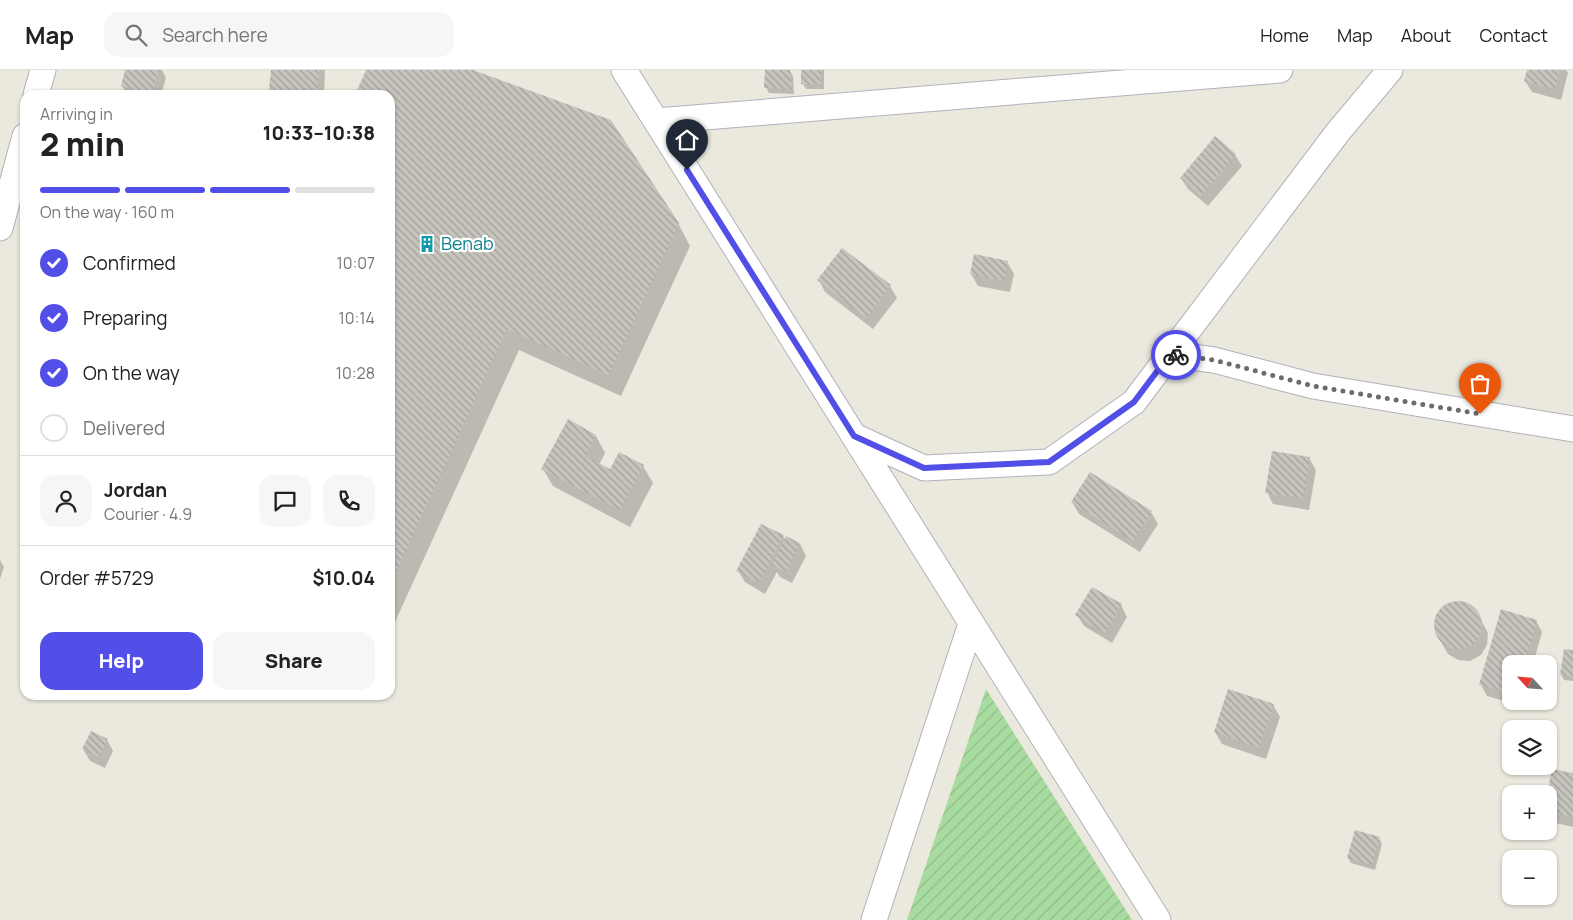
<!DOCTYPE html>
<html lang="en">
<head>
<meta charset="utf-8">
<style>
  :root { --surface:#fff; --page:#f6f6f6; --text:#222; --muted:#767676; --line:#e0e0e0; --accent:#514fe7 }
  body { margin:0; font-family:Manrope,sans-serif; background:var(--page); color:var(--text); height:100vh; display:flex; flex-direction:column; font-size:19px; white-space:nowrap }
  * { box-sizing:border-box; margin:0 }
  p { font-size:16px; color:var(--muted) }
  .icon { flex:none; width:28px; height:28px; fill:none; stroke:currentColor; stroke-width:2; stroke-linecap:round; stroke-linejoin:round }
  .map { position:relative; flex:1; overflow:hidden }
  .panel { position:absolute; left:20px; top:20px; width:375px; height:610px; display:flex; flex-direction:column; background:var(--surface); border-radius:15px; box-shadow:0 1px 4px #0004 }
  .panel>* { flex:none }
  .needle { width:32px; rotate:296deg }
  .fabs { position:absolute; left:1502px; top:585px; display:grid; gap:10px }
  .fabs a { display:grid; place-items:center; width:55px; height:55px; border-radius:10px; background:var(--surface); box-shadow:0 1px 4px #0004; font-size:25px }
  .pin { position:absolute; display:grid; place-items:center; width:42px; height:42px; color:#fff; margin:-51px -21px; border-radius:50% 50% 50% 0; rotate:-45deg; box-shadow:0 0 5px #0007 }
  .pin .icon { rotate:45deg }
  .courier { position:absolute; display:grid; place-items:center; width:50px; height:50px; margin:-25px; border:4px solid #514fe7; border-radius:50%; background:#fff; color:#222; box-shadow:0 1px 6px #0007 }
  .summary em { font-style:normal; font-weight:800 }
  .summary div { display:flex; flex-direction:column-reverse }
  .summary { display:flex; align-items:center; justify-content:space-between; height:85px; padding:0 20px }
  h1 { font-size:32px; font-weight:800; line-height:38px }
  .bar { display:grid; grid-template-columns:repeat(4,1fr); gap:8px 5px; align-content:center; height:60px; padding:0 20px }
  .bar i { height:6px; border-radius:4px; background:var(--line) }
  .bar .on { background:var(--accent) }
  .bar p { grid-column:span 4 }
  .line { display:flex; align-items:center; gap:12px; padding:0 20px; border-top:1px solid var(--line) }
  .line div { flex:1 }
  .round { display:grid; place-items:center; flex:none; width:52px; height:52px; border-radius:15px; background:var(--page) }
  ol { padding:0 20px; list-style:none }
  li { display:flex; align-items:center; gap:15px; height:55px }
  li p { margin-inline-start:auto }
  li .icon { padding:5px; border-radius:50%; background:var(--accent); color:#fff; stroke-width:4 }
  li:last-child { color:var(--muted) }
  li i { width:28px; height:28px; border:2px solid var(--line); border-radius:50% }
  .button { display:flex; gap:10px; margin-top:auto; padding:10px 20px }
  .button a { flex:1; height:58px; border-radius:15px; background:var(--accent); color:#fff; font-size:20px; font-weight:800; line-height:58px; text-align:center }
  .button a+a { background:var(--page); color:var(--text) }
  header { display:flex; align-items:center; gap:30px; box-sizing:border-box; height:70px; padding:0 25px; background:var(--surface); border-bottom:1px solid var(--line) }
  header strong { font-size:24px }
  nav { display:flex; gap:28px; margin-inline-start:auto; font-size:18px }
  .search { width:350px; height:45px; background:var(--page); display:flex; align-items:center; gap:12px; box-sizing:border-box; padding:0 18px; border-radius:15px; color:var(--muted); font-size:19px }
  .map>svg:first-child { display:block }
  .garden { fill:url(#garden-furrows) }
  .shadow { fill:#0003 }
  .building { fill:url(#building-back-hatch) }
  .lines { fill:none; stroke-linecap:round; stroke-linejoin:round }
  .minor-casing { stroke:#b1b1bc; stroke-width:27 }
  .minor { stroke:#fff; stroke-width:25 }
  .done { stroke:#6e6c69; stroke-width:5; stroke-dasharray:0 9 }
  .route { stroke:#514fe7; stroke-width:6 }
  .labels { text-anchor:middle; stroke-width:4.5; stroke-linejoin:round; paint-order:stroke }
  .culture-label { font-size:18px; fill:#0d838f; stroke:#fff; text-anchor:start }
</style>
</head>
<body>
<header>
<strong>Map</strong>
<div class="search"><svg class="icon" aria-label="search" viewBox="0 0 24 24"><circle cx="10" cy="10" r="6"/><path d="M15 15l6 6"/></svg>Search here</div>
<nav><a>Home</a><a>Map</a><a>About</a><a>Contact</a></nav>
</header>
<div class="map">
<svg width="1573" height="850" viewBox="0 0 1573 850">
  <defs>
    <pattern id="garden-furrows" width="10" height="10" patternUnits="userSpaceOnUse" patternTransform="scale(1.25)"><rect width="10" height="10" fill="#a8dba0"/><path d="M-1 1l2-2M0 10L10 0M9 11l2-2" fill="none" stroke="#91bc8a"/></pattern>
    <pattern id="building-back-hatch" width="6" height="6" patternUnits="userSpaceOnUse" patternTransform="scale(1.25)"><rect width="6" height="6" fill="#c6c4bd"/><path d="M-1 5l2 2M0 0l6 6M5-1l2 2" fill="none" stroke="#a19f9a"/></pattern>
  </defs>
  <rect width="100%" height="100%" fill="#ebe8de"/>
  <path class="garden" d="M986 619 1132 850H907Z"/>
  <path class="shadow" d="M127 0H162L166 8 161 25H127L122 16Z
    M272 0H325L324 25H274L271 20Z
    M367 0H469L678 153 690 176 621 326 519 280 390 563V25H356Z
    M766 0H789L793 6 794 24 769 23 766 17Z
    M802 0H824V19H806L803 14Z
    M1528 0H1566L1568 3 1561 30 1532 22 1525 11Z
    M1235 85 1242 96 1208 136 1188 119 1181 108Z
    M843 179 890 216 897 228 873 259 825 222 819 210Z
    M1007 192 1014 204 1010 222 978 216 971 204Z
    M568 351 596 366 605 383 599 395 610 401 643 396 653 413 630 457 553 416 543 399Z
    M1309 388 1316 400 1309 440 1273 434 1267 422Z
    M1072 432 1151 442 1158 454 1140 482 1079 444Z
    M783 466 785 470 787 468 800 474 806 486 792 513 780 507 777 502 765 524 745 512 738 501Z
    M0 490 4 497 0 509Z
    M1453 532H1465L1475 539 1488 563 1487 575 1481 585 1470 591 1458 590 1448 584 1435 561V548L1442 538Z
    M1121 535 1127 547 1112 573 1084 556 1077 545Z
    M1536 551 1542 562 1533 594H1511V631H1522L1521 636 1487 626 1481 615Z
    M1573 582V611L1564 610 1561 604Z
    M1273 635 1280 647 1266 689 1222 674 1215 662Z
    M107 670 113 681 105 698 90 691 83 679Z
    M1573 704V757L1551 752 1549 748V724Z
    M1379 768 1382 774 1375 800 1351 793 1348 788Z"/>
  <path class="building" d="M125 0H159L152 25 121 16Z
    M271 0H319L317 23 269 20Z
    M366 0H473L611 50 679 153 609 305 507 259 390 515V25H355Z
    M765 0H790L792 19 764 18Z
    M801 0H821V14H801Z
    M1527 0H1560L1555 19 1524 11Z
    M1215 66 1236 84 1201 126 1180 108Z
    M842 178 891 215 866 248 817 210Z
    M974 184 1008 191 1004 211 970 204Z
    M568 349 596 365 585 386 610 399 619 382 644 395 620 440 541 399Z
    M1272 381 1310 387 1303 428 1265 423Z
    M1090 402 1152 441 1133 471 1071 432Z
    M761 454 784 465 759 513 736 501Z
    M786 466 800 473 786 502 771 495Z
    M1092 517 1122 534 1105 563 1075 545Z
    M1434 555a24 24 0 1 1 48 0a24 24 0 1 1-48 0Z
    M1501 539 1537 550 1524 594H1511V624L1479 615Z
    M1564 579 1573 580V607L1560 605Z
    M1228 619 1274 634 1259 678 1214 662Z
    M91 661 108 669 98 687 82 679Z
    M1552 699 1573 703V747L1549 742V724H1547Z
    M1355 760 1380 767 1372 795 1347 788Z"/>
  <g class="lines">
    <g class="minor-casing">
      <path id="minor" d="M624 0 1158 850
        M36 25 43 0
        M656 51 1280 0
        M0 158 25 66
        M1170 284 1214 290 1313 316 1573 359
        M854 366 924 398 1049 392 1134 332 1338 62 1390 0
        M874 850 971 554"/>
    </g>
    <use href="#minor" class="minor"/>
  </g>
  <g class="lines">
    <path class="done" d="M1176 285 1214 290 1313 316 1480 344"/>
    <path class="route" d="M687 100 854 366 924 398 1049 392 1134 332 1170 284 1176 285"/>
  </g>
  <defs>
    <g id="building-bare" transform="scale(1.35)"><path d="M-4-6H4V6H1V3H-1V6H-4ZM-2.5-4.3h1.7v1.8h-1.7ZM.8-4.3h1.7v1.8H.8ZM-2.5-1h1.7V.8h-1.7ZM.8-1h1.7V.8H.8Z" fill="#0f9aa8" stroke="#fff" stroke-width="2.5" paint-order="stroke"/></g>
  </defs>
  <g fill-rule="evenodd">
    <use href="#building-bare" x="427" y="174"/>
  </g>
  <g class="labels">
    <g class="culture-label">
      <text x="441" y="180">Benab</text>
    </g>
  </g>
</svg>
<div class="fabs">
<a><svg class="needle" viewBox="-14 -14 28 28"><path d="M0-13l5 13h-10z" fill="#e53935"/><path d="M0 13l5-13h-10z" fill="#767676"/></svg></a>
<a><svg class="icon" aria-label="layers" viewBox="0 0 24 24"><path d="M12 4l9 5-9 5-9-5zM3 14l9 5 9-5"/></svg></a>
<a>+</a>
<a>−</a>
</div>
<div class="pin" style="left:1480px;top:344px;background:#ea580c"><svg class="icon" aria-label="bag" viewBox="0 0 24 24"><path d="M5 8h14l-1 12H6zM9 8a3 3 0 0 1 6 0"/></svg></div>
<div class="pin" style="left:687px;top:100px;background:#1f2937"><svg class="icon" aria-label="home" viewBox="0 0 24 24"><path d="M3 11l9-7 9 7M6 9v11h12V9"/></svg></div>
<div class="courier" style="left:1176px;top:285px"><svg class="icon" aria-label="bike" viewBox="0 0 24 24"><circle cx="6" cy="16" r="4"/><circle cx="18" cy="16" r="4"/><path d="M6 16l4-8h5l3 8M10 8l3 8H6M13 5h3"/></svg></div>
<section class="panel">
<div class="summary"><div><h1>2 min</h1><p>Arriving in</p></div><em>10:33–10:38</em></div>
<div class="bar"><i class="on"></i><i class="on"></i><i class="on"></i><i></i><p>On the way · 160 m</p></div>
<ol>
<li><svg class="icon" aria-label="check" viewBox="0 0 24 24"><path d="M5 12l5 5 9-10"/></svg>Confirmed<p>10:07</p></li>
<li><svg class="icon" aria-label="check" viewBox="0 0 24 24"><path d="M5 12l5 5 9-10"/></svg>Preparing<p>10:14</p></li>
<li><svg class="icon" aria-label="check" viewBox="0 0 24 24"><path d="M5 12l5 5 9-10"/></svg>On the way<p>10:28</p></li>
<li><i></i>Delivered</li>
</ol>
<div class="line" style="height:90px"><a class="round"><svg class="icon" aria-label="person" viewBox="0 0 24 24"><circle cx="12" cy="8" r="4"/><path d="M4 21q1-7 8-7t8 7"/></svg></a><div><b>Jordan</b><p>Courier · 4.9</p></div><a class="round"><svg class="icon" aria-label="chat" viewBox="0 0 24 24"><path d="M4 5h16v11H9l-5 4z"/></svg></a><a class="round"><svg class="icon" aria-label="phone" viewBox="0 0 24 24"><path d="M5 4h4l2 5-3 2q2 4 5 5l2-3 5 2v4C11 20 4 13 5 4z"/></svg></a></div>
<div class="line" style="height:65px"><div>Order #5729</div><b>$10.04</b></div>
<div class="button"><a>Help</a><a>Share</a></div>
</section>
</div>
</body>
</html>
